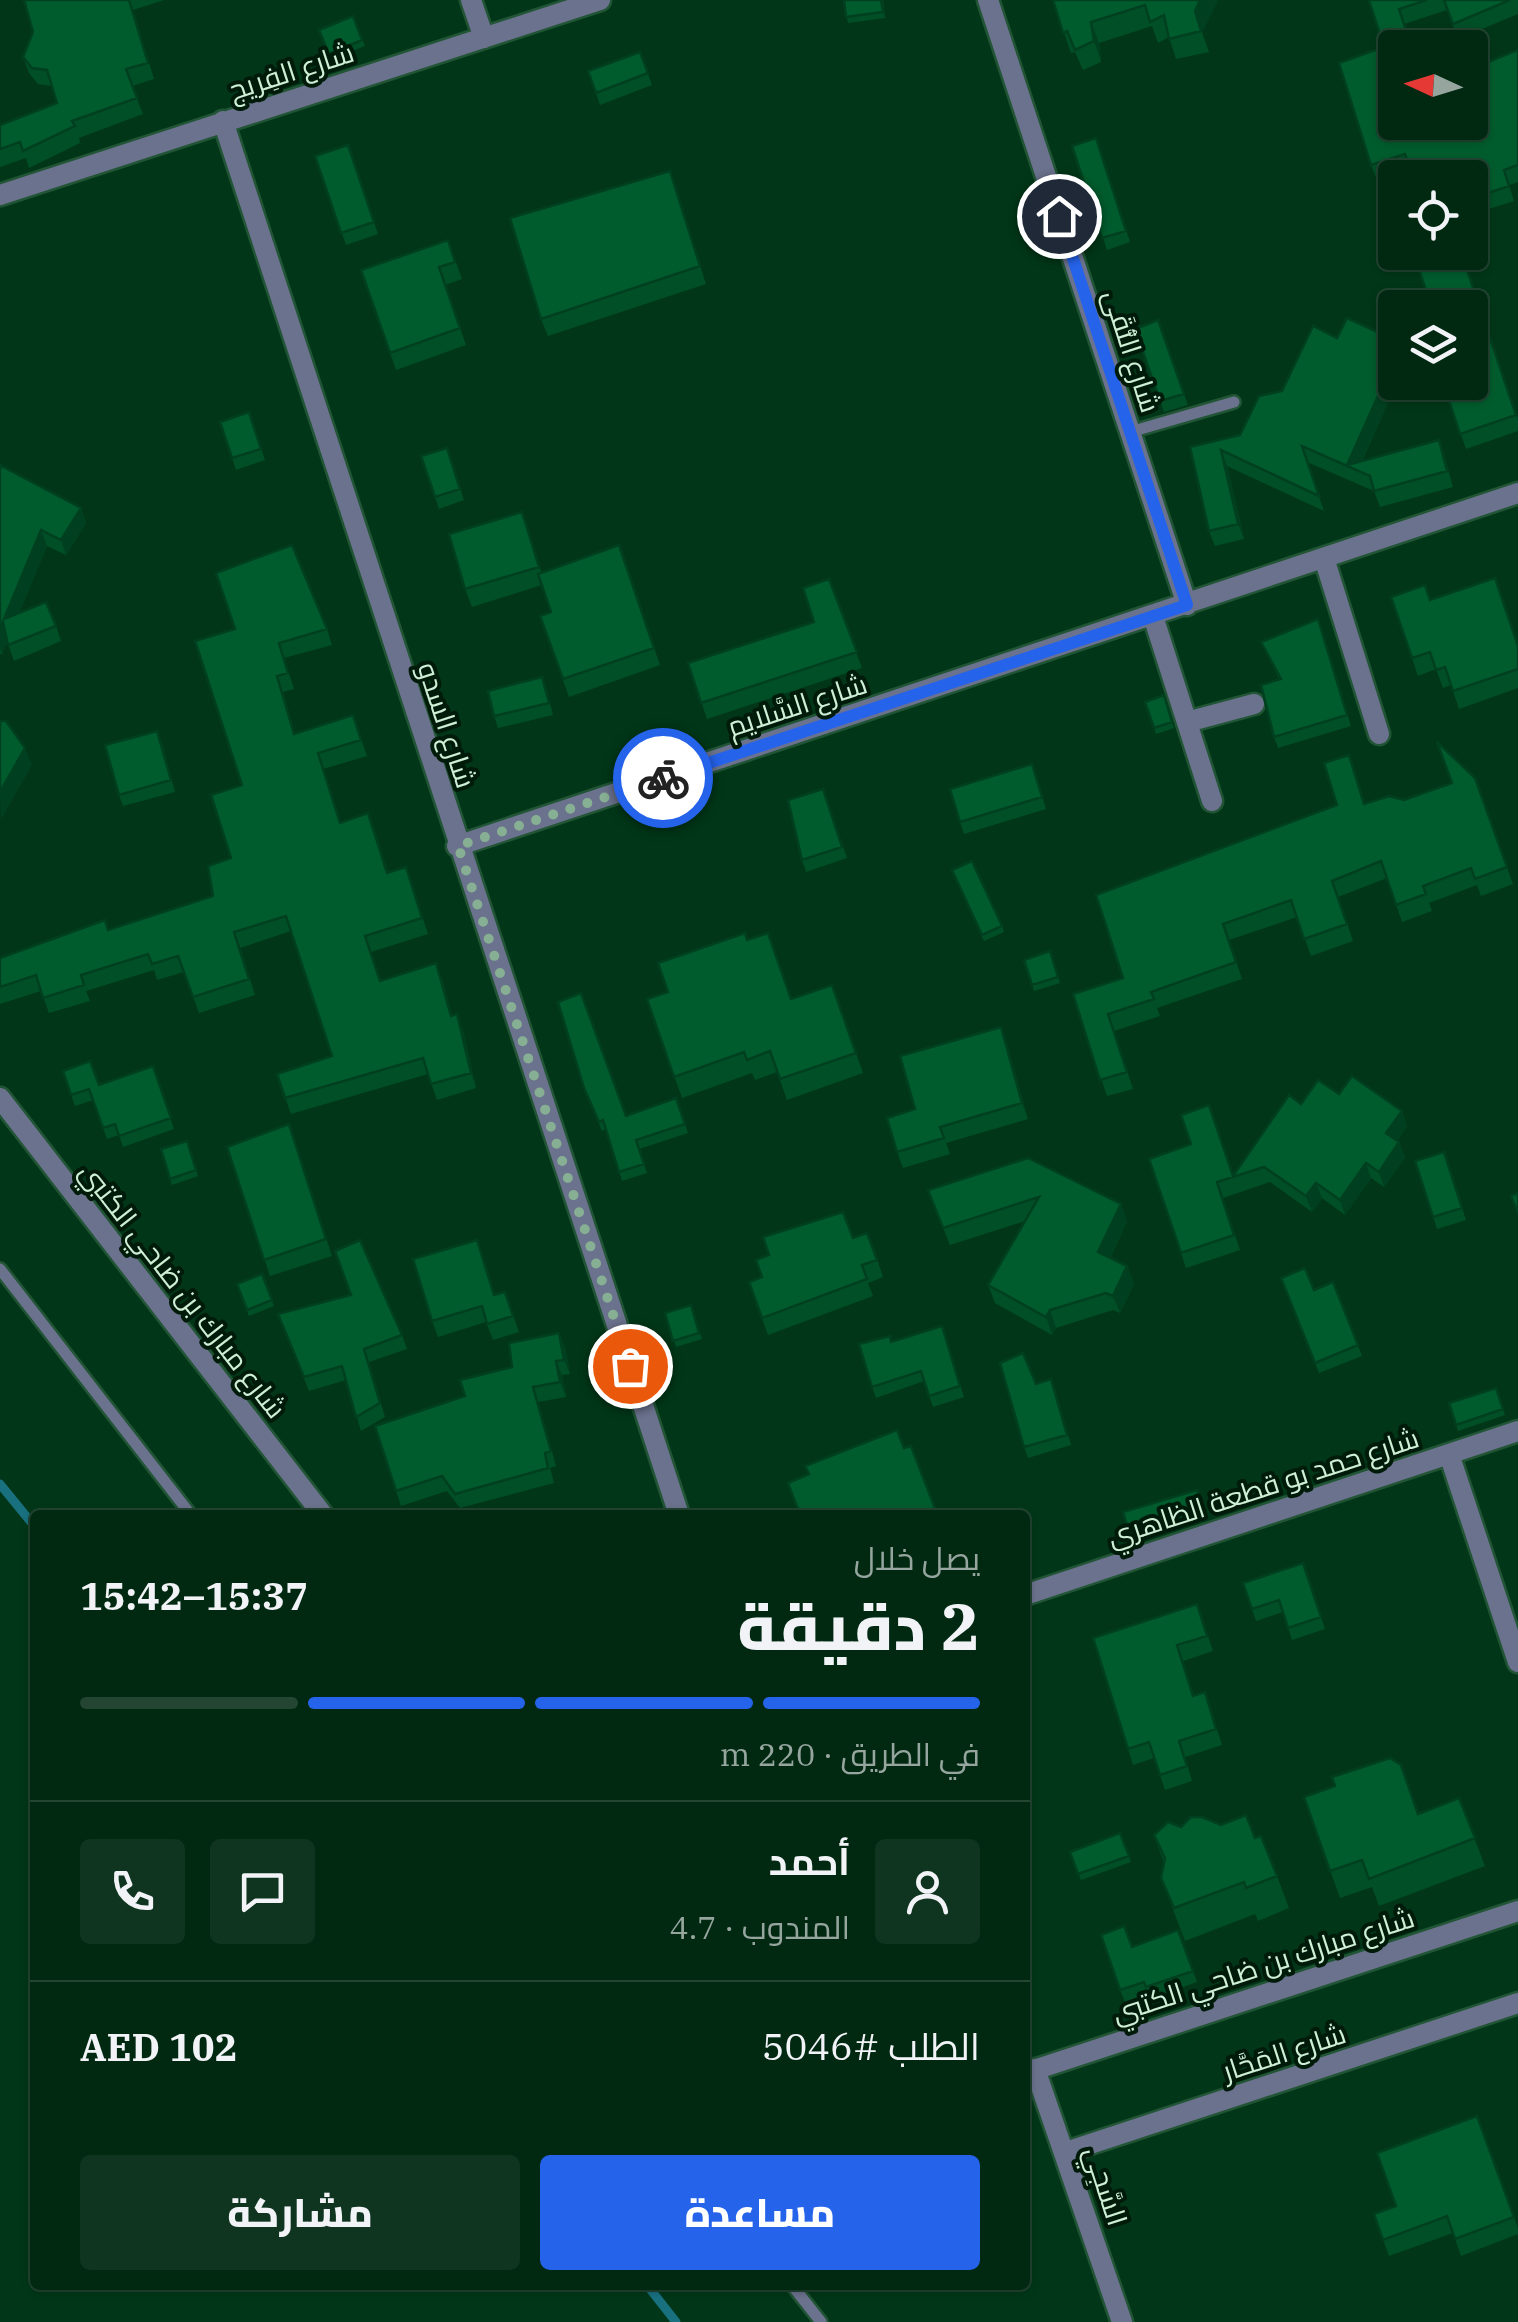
<!DOCTYPE html>
<html lang="ar">
<head>
<meta charset="utf-8">
<style>
  :root { --surface:#012912; --page:#0f3520; --text:#f1f3f6; --muted:#96a69f; --line:#234532; --accent:#2563eb }
  body { margin:0; font-family:"IBM Plex Serif",Cairo,serif; background:var(--page); color:var(--text); direction:rtl; height:100vh; display:flex; flex-direction:column; font-size:38px; white-space:nowrap }
  * { box-sizing:border-box; margin:0 }
  p { font-size:32px; color:var(--muted) }
  .icon { flex:none; width:55px; height:55px; fill:none; stroke:currentColor; stroke-width:2; stroke-linecap:round; stroke-linejoin:round }
  .map { position:relative; flex:1; overflow:hidden; direction:ltr }
  .drawer { position:absolute; left:30px; top:1510px; width:1000px; height:780px; display:flex; flex-direction:column; background:var(--surface); border-radius:10px; box-shadow:0 2px 8px #0004,0 0 0 2px var(--line); direction:rtl }
  .drawer>* { flex:none }
  .needle { width:65px; rotate:274deg }
  .tools { position:absolute; left:1378px; top:30px; display:grid; gap:20px }
  .tools a { display:grid; place-items:center; width:110px; height:110px; border-radius:10px; background:var(--surface); box-shadow:0 2px 8px #0004,0 0 0 2px var(--line); font-size:50px }
  .pin { position:absolute; display:grid; place-items:center; width:85px; height:85px; color:#fff; margin:-42px; border:5px solid #fff; border-radius:50%; box-shadow:0 2px 10px #0007 }
  .courier { position:absolute; display:grid; place-items:center; width:100px; height:100px; margin:-50px; border:8px solid #2563eb; border-radius:50%; background:#fff; color:#222; box-shadow:0 2px 12px #0007 }
  .head em { font-style:normal; font-weight:800 }
  .head div { display:flex; flex-direction:column-reverse }
  .head { display:flex; align-items:center; justify-content:space-between; height:170px; padding:0 50px }
  h1 { font-size:65px; font-weight:800; line-height:75px }
  .bar { display:grid; grid-template-columns:repeat(4,1fr); gap:15px 10px; align-content:center; height:120px; padding:0 50px }
  .bar i { height:12px; border-radius:8px; background:var(--line) }
  .bar .selected { background:var(--accent) }
  .bar p { grid-column:span 4 }
  .line { display:flex; align-items:center; gap:25px; padding:0 50px; border-top:2px solid var(--line) }
  .line div { flex:1 }
  .round { display:grid; place-items:center; flex:none; width:105px; height:105px; border-radius:10px; background:var(--page) }
  .action { display:flex; gap:20px; margin-top:auto; padding:20px 50px }
  .action a { flex:1; height:115px; border-radius:10px; background:var(--accent); color:#fff; font-size:40px; font-weight:800; line-height:115px; text-align:center }
  .action a+a { background:var(--page); color:var(--text) }
  .map>svg:first-child { display:block }
  .lines { fill:none; stroke-linecap:round; stroke-linejoin:round }
  .stream { stroke:#197180; stroke-width:9 }
  .service-casing { stroke:#225436; stroke-width:16 }
  .minor-casing { stroke:#225436; stroke-width:25 }
  .service { stroke:#6b728d; stroke-width:11 }
  .minor { stroke:#6b728d; stroke-width:20 }
  .wall { fill:#004f27 }
  .shaded-wall { fill:#004020 }
  .building { fill:#005c2d; stroke:#004020; stroke-width:2.5 }
  .done { stroke:#87af94; stroke-width:10; stroke-dasharray:0 18 }
  .route { stroke:#2563eb; stroke-width:12 }
  .labels { text-anchor:middle; stroke-width:8; stroke-linejoin:round; paint-order:stroke }
  .street-label { font-size:28px; fill:#cfefd6; stroke:#011b0a }
</style>
</head>
<body>
<div class="map">
<svg width="1518" height="2322" viewBox="0 0 1518 2322">
  <rect width="100%" height="100%" fill="#013718"/>
  <g class="lines">
    <path class="stream" d="M0 1484 35 1527
      M647 2285 676 2322"/>
    <g class="service-casing">
      <path id="service" d="M1130 432 1234 402
        M0 1269 191 1515
        M792 2285 821 2322"/>
    </g>
    <g class="minor-casing">
      <path id="minor" d="M471 0 484 38
        M988 0 1187 605
        M223 121 679 1515
        M0 195 600 0
        M1324 558 1379 734
        M1153 616 1212 801
        M1187 722 1254 704
        M457 846 1518 493
        M0 1098 323 1515
        M1449 1454 1518 1662
        M1025 1595 1518 1431
        M1035 2069 1122 2322
        M1025 2073 1518 1911
        M1066 2152 1518 2003"/>
    </g>
    <use href="#service" class="service"/>
    <use href="#minor" class="minor"/>
  </g>
  <path class="wall" d="M24 0H164L133 10 154 79 132 86 143 114 79 138 80 143 29 168 26 158 0 167V125L57 103 52 86 38 84 29 73 23 57 33 32Z
    M844 0H883L885 18 848 23Z
    M1053 0H1218L1202 32 1209 52 1176 59 1169 37 1158 43 1152 26 1099 43 1101 62 1083 70 1075 52 1071 53Z
    M1369 0H1518V14L1458 39 1447 10 1404 24 1395 122 1518 50V182L1509 185 1514 201 1470 215V178L1410 169 1377 180 1371 165 1384 47Z
    M353 16 365 46 331 59 319 30Z
    M640 52 652 85 600 105 588 71Z
    M1096 138 1130 242 1107 250 1072 146Z
    M348 145 378 234 346 245 315 156Z
    M670 171 706 284 548 336 541 319Z
    M1379 218 1395 252H1462L1518 419V431L1466 449 1443 382H1470L1418 265 1399 272Z
    M448 240 462 279 445 285 466 345 396 370 361 270Z
    M1158 320 1188 405 1164 412 1135 329Z
    M1397 382 1362 461 1444 455 1453 487 1380 507 1374 491 1307 462 1324 511 1227 466 1244 539 1215 546 1209 531 1190 447 1240 435Z
    M249 412 265 460 236 470 220 422Z
    M447 448 464 500 439 509 421 456Z
    M0 465 81 508 86 523 66 555 47 546 19 613 56 626 61 641 14 661 7 641 2 654H0Z
    M522 512 541 572 619 545 660 665 569 697 540 616 551 612 542 585 472 607 465 589Z
    M829 579 862 668 707 719 688 663 814 622Z
    M1391 597 1430 600 1518 644V688L1459 709 1451 685 1443 688 1436 669 1418 676Z
    M327 629 332 645 284 658 294 689 283 692 295 734 353 715 367 756 323 769 341 823 374 828 388 873 406 867 428 934 371 952 380 981 442 979 452 1016 463 1030 476 1088 437 1100 428 1074 291 1114 277 1074 332 1056 291 931 240 948 255 995 199 1013 184 972 157 980 154 970 86 991 90 1001 49 1013 41 991 0 1004V958L108 930 213 896 231 858 242 785 195 641Z
    M1322 630 1351 726 1278 748 1274 737 1279 679 1261 642Z
    M546 688 553 715 498 728 494 716Z
    M1164 695 1174 728 1156 734 1145 702Z
    M162 743 175 792 123 806 119 795Z
    M1355 772 1365 804 1404 800 1475 778 1513 884 1481 896 1477 885 1429 903 1432 911 1402 922 1387 878 1338 897 1353 941 1311 956 1297 917 1229 940 1242 979 1157 1008 1160 1016 1114 1031 1133 1089 1107 1096 1073 994 1123 978 1337 805Z
    M1036 776 1046 809 964 834 960 822Z
    M823 789 847 858 806 872 802 860Z
    M952 870 1002 926 1004 932 984 941Z
    M747 940 791 999 832 985 863 1073 787 1100 777 1072 755 1080 752 1073 682 1098 647 999 668 992Z
    M1050 951 1060 983 1034 991 1024 960Z
    M1001 1027 1028 1119 946 1143 950 1154 903 1168 897 1152 915 1109Z
    M153 1066 174 1129 123 1147 119 1135 107 1139 93 1100 75 1106 63 1071 99 1085Z
    M1339 1094 1402 1111 1407 1126 1397 1141 1399 1142 1405 1158 1384 1187 1371 1178 1345 1215 1322 1198 1312 1212 1270 1182 1223 1198 1240 1250 1186 1268 1149 1159 1233 1175 1301 1104Z
    M588 1097 626 1116 676 1098 688 1133 639 1149 647 1173 622 1181 606 1129 602 1131Z
    M289 1124 332 1256 270 1276 227 1147Z
    M187 1141 198 1176 172 1185 161 1149Z
    M1444 1152 1466 1220 1437 1229 1415 1161Z
    M1028 1158 1127 1221 1110 1258 1127 1266 1134 1284 1120 1313 1113 1310 1056 1328 1052 1335 995 1303 988 1285 1025 1221 950 1245 928 1190Z
    M853 1238 874 1250 883 1277 868 1283 873 1296 768 1335 749 1282Z
    M483 1256 495 1295 505 1292 519 1332 493 1340 486 1322 438 1337 432 1321Z
    M262 1274 274 1306 249 1316 237 1284Z
    M1281 1278 1314 1290 1333 1282 1362 1356 1319 1373Z
    M691 1305 702 1339 676 1347 665 1313Z
    M278 1314 402 1335 407 1349 369 1362 385 1417 361 1431 346 1380 309 1391Z
    M942 1326 964 1397 933 1407 924 1381 876 1398 872 1387 891 1342Z
    M565 1347 570 1374 562 1375 566 1397 538 1402 556 1466 550 1468 554 1483 460 1508 447 1491 401 1506 375 1426 465 1396 512 1367Z
    M1036 1384 1055 1390 1071 1445 1028 1458 1024 1447Z
    M1496 1388 1505 1415 1458 1431 1449 1403Z
    M1197 1490 1207 1520 1132 1541 1123 1512Z
    M1303 1563 1325 1629 1292 1640 1283 1612 1256 1621 1243 1583Z
    M1197 1604 1213 1651 1183 1661 1194 1696 1205 1692 1222 1745 1185 1757 1192 1781 1165 1790 1154 1758 1133 1765 1128 1749Z
    M1304 1797 1418 1814 1459 1798 1485 1866 1379 1906 1372 1887 1340 1898Z
    M1181 1827 1255 1838 1277 1876 1289 1908 1258 1921 1255 1914 1185 1941 1161 1878 1164 1863 1154 1835Z
    M1120 1833 1131 1862 1081 1880 1070 1852Z
    M1178 1930 1197 1982 1150 1999 1148 1993 1125 2002 1120 1990 1132 1947Z
    M1477 2116 1518 2228V2234L1461 2256 1453 2233 1389 2256 1374 2214 1396 2206Z"/>
  <path class="shaded-wall" d="M1200 0H1218L1202 32 1209 52 1195 11Z
    M1091 22 1099 43 1101 62 1094 41Z
    M1395 358V382H1397L1357 471 1347 465Z
    M1221 450 1227 466 1244 539 1238 524Z
    M81 508 86 523 66 555 61 540Z
    M41 530 47 546 10 635 4 619Z
    M3 622 9 637 2 654 0 649V629Z
    M25 748 32 765 1 819 0 792Z
    M457 1014 463 1030 476 1088 471 1073Z
    M1001 1027 1007 1043 1028 1119 1022 1103Z
    M1402 1111 1407 1126 1392 1148 1386 1133Z
    M1399 1142 1405 1158 1384 1187 1379 1172Z
    M1366 1163 1371 1178 1345 1215 1340 1200Z
    M1316 1183 1322 1198 1312 1212 1306 1196Z
    M1121 1204 1127 1221 1104 1269 1098 1252Z
    M1127 1266 1134 1284 1120 1313 1113 1296Z
    M1050 1310 1056 1328 1052 1335 1046 1317Z
    M559 1333 565 1347 570 1374 564 1360Z
    M556 1361 562 1375 566 1397 560 1382Z"/>
  <path class="building" d="M24 0H129L148 63 126 69 137 98 72 121 75 126 23 151 20 142 0 149V125L57 103 47 70 32 68 23 57 33 32Z
    M844 0H881L883 12 846 17Z
    M1053 0H1200L1195 11 1201 31 1169 39 1164 15 1150 22 1145 5 1091 22 1094 41 1075 50 1067 31 1063 33Z
    M1369 0H1427L1399 9 1412 48H1395V122H1470V69L1518 50V165L1504 170 1509 186 1470 199V178H1413L1405 154 1371 165 1339 63 1384 47Z
    M1444 0H1510L1453 24Z
    M353 16 362 40 329 54 319 30Z
    M640 52 648 73 596 93 588 71Z
    M1096 138 1126 231 1102 238 1072 146Z
    M348 145 374 222 341 233 315 156Z
    M670 171 700 266 541 319 510 218Z
    M1395 213V252H1405L1393 257 1379 218Z
    M448 240 455 262 439 267 460 328 390 353 361 270Z
    M1413 252H1461L1516 415 1460 434 1443 382H1470V308H1432Z
    M1347 318 1395 340V358L1347 465 1439 440 1447 471 1374 491 1370 476 1302 446 1319 496 1221 450 1238 524 1209 531 1190 447 1240 435 1259 396 1282 391 1313 326 1337 338Z
    M1158 320 1184 394 1160 401 1135 329Z
    M249 412 261 449 232 458 220 422Z
    M447 448 460 489 435 497 421 456Z
    M0 465 81 508 61 540 41 530 4 619 46 602 56 626 8 645 3 622 0 629Z
    M522 512 539 567 465 589 449 534Z
    M292 545 327 629 279 643 288 673 277 676 294 734 353 715 361 740 318 753 340 823 368 813 387 873 406 867 422 918 365 936 380 981 436 963 451 1016 457 1014 471 1073 431 1084 423 1058 285 1098 277 1074 332 1056 286 916 234 932 249 979 193 997 178 956 152 964 148 954 81 975 84 985 43 998 36 975 0 987V958L105 920 108 930 213 896 208 866 231 858 211 795 242 785 195 641 235 629 216 573Z
    M619 545 654 648 563 679 540 616 551 612 538 574Z
    M1495 578 1518 646V669L1453 691 1445 667 1436 670 1430 652 1412 658 1391 597 1425 585 1430 600Z
    M829 579 857 652 701 703 688 663 814 622 803 588Z
    M1318 619 1347 715 1274 737 1261 685 1281 679 1261 642Z
    M542 677 549 703 494 716 488 691Z
    M1164 695 1172 722 1154 728 1145 702Z
    M0 721H6L25 748 0 792Z
    M157 731 171 780 119 795 105 745Z
    M1437 742 1475 778 1507 867 1475 879 1471 868 1423 886 1426 894 1396 905 1381 861 1332 881 1347 924 1304 939 1291 900 1223 924 1236 962 1151 992 1154 999 1108 1014 1127 1072 1100 1080 1073 994 1123 978 1096 895 1337 805 1324 763 1349 755 1364 804 1389 796 1404 800 1452 783Z
    M1032 764 1042 797 960 822 950 789Z
    M823 789 842 847 802 860 788 800Z
    M972 861 1002 926 982 935 952 870Z
    M745 933 747 940 768 933 791 999 832 985 856 1053 780 1079 770 1051 747 1060 744 1052 674 1077 647 999 668 992 658 963Z
    M1050 951 1058 977 1032 985 1024 960Z
    M581 993 626 1116 676 1098 685 1124 636 1140 644 1164 619 1172 603 1120 599 1122 584 1088 558 1002Z
    M1001 1027 1022 1103 940 1127 944 1138 897 1152 887 1118 915 1109 900 1056Z
    M90 1061 99 1085 153 1066 171 1118 119 1136 115 1124 103 1128 89 1089 71 1095 63 1071Z
    M1352 1076 1402 1111 1386 1133 1399 1142 1379 1172 1366 1163 1340 1200 1316 1183 1306 1196 1264 1167 1217 1182 1234 1235 1181 1253 1149 1159 1191 1144 1181 1115 1209 1105 1233 1176 1289 1095 1301 1104 1318 1080 1339 1094Z
    M289 1124 326 1239 264 1260 227 1147Z
    M187 1141 196 1170 170 1179 161 1149Z
    M1444 1152 1462 1208 1433 1217 1415 1161Z
    M1028 1158 1121 1204 1098 1252 1127 1266 1113 1296 1106 1293 1050 1310 1046 1317 988 1285 1039 1197 943 1228 928 1190Z
    M1518 1193V1213L1511 1196Z
    M843 1212 853 1238 867 1233 877 1260 862 1265 867 1279 762 1318 749 1282 762 1277 756 1260 769 1255 763 1237Z
    M360 1240 402 1335 364 1349 380 1403 356 1417 342 1366 304 1377 278 1314 351 1295 335 1251Z
    M477 1240 494 1295 505 1292 513 1316 487 1324 482 1306 432 1321 413 1259Z
    M1305 1268 1314 1290 1333 1282 1358 1345 1315 1363 1281 1278Z
    M262 1274 272 1300 247 1310 237 1284Z
    M691 1305 699 1333 673 1341 665 1313Z
    M942 1326 960 1386 929 1396 921 1371 872 1387 859 1344 890 1336 891 1342Z
    M559 1333 564 1360 556 1361 560 1382 533 1387 551 1451 545 1453 548 1468 455 1494 442 1476 396 1491 375 1426 465 1396 460 1380 512 1367 509 1343Z
    M1023 1353 1036 1384 1051 1379 1067 1435 1024 1447 1000 1363Z
    M1496 1388 1503 1409 1456 1425 1449 1403Z
    M897 1430 904 1448 911 1446 936 1511 926 1515H800L788 1483 809 1474 805 1466Z
    M1197 1490 1203 1511 1129 1532 1123 1512Z
    M1303 1563 1321 1617 1288 1628 1279 1600 1252 1609 1243 1583Z
    M1197 1604 1207 1636 1177 1645 1193 1696 1205 1692 1216 1729 1179 1741 1187 1766 1160 1775 1149 1742 1128 1749 1093 1638Z
    M1390 1758 1401 1765 1418 1814 1459 1798 1475 1838 1369 1879 1362 1860 1330 1871 1304 1797 1335 1786 1332 1777Z
    M1246 1815 1255 1838 1261 1836 1277 1876 1246 1888 1244 1882 1174 1908 1161 1878 1165 1858 1154 1835 1168 1822 1181 1827 1191 1817H1202L1221 1825Z
    M1120 1833 1129 1856 1078 1874 1070 1852Z
    M1124 1926 1132 1947 1178 1930 1193 1971 1146 1987 1144 1982 1120 1990 1101 1935Z
    M1477 2116 1514 2217 1455 2239 1447 2216 1383 2240 1374 2214 1396 2206 1377 2153Z"/>
  <g class="lines">
    <path class="done" d="M630 1366 458 846 663 778"/>
    <path class="route" d="M663 778 1187 605 1059 216"/>
  </g>
  <g class="labels">
    <g class="street-label">
      <text transform="translate(291 71) rotate(-18)" y="10">شارع الفِريج</text>
      <text transform="translate(1132 351) rotate(72)" y="10">شارع التُّقَى</text>
      <text transform="translate(797 705) rotate(-18)" y="10">شارع السَّلايم</text>
      <text transform="translate(447 725) rotate(72)" y="10">شارع السدو</text>
      <text transform="translate(183 1290) rotate(52)" y="10">شارع مبارك بن ضاحي الكتبي</text>
      <text transform="translate(1263 1487) rotate(-18)" y="10">شارع حمد بو قطعة الظاهري</text>
      <text transform="translate(1263 1965) rotate(-18)" y="10">شارع مبارك بن ضاحي الكتبي</text>
      <text transform="translate(1284 2052) rotate(-18)" y="10">شارع المَحَّار</text>
      <text transform="translate(1106 2186) rotate(72)" y="10">السَّجِي</text>
    </g>
  </g>
</svg>
<div class="tools">
<a><svg class="needle" viewBox="-14 -14 28 28"><path d="M0-13l5 13h-10z" fill="#e53935"/><path d="M0 13l5-13h-10z" fill="#96a69f"/></svg></a>
<a><svg class="icon" aria-label="locate" viewBox="0 0 24 24"><circle cx="12" cy="12" r="6"/><path d="M12 2v4M12 18v4M2 12h4M18 12h4"/></svg></a>
<a><svg class="icon" aria-label="layers" viewBox="0 0 24 24"><path d="M12 4l9 5-9 5-9-5zM3 14l9 5 9-5"/></svg></a>
</div>
<div class="pin" style="left:630px;top:1366px;background:#ea580c"><svg class="icon" aria-label="bag" viewBox="0 0 24 24"><path d="M5 8h14l-1 12H6zM9 8a3 3 0 0 1 6 0"/></svg></div>
<div class="pin" style="left:1059px;top:216px;background:#1f2937"><svg class="icon" aria-label="home" viewBox="0 0 24 24"><path d="M3 11l9-7 9 7M6 9v11h12V9"/></svg></div>
<div class="courier" style="left:663px;top:778px"><svg class="icon" aria-label="bike" viewBox="0 0 24 24"><circle cx="6" cy="16" r="4"/><circle cx="18" cy="16" r="4"/><path d="M6 16l4-8h5l3 8M10 8l3 8H6M13 5h3"/></svg></div>
<section class="drawer">
<div class="head"><div><h1>2 دقيقة</h1><p>يصل خلال</p></div><em>15:37–15:42</em></div>
<div class="bar"><i class="selected"></i><i class="selected"></i><i class="selected"></i><i></i><p>في الطريق · 220 m</p></div>
<div class="line" style="height:180px"><a class="round"><svg class="icon" aria-label="person" viewBox="0 0 24 24"><circle cx="12" cy="8" r="4"/><path d="M4 21q1-7 8-7t8 7"/></svg></a><div><b>أحمد</b><p>المندوب · 4.7</p></div><a class="round"><svg class="icon" aria-label="chat" viewBox="0 0 24 24"><path d="M4 5h16v11H9l-5 4z"/></svg></a><a class="round"><svg class="icon" aria-label="phone" viewBox="0 0 24 24"><path d="M5 4h4l2 5-3 2q2 4 5 5l2-3 5 2v4C11 20 4 13 5 4z"/></svg></a></div>
<div class="line" style="height:130px"><div>الطلب #5046</div><b>AED 102</b></div>
<div class="action"><a>مساعدة</a><a>مشاركة</a></div>
</section>
</div>
</body>
</html>
